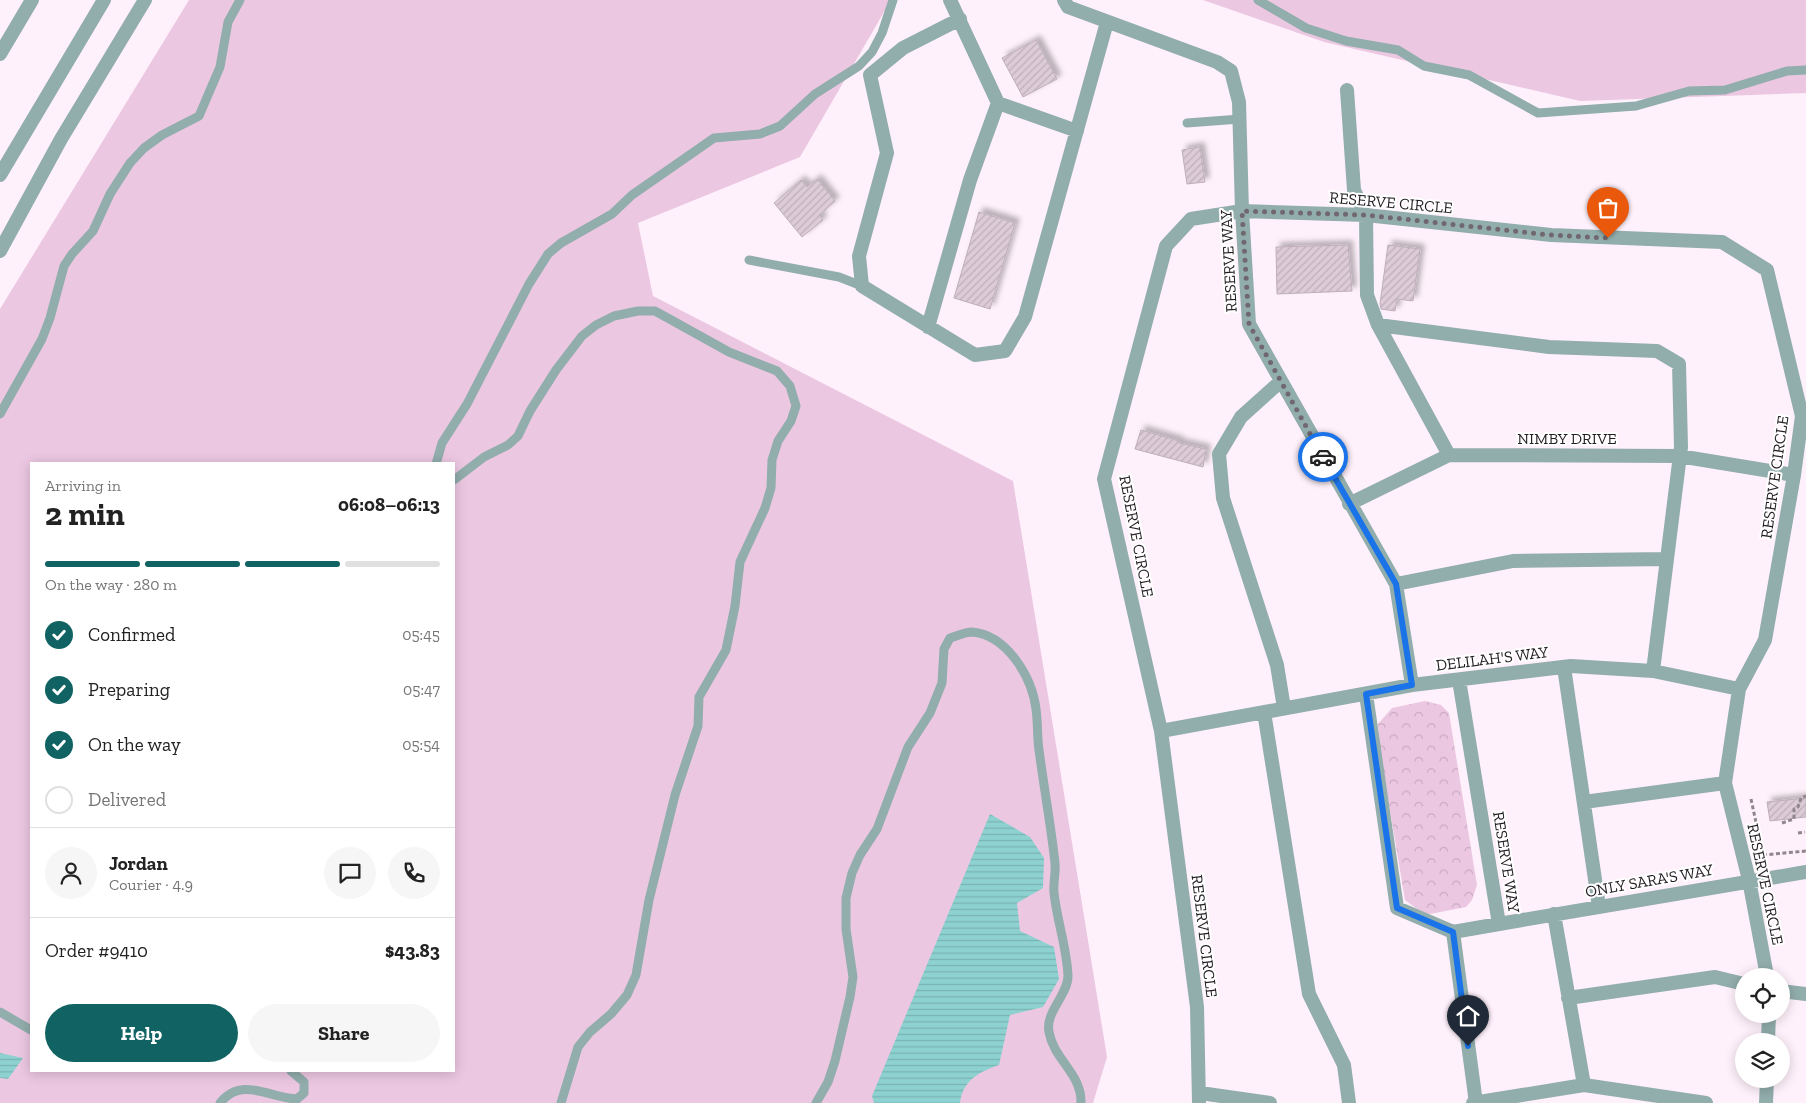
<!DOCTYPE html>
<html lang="en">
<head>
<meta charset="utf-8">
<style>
  :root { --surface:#fff; --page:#f6f6f6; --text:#222; --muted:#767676; --line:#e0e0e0; --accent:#116263 }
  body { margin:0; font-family:"Zilla Slab",serif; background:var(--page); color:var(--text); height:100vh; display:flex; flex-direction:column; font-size:19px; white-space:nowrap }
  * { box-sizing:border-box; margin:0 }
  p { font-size:16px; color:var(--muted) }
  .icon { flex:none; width:28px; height:28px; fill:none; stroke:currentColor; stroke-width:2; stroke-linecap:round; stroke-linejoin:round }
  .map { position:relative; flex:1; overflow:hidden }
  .sheet { position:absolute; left:30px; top:462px; width:425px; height:610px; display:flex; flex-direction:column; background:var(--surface); border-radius:0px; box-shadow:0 2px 12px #0003 }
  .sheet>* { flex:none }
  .controls { position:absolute; left:1735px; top:968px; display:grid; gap:10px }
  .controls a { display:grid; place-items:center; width:55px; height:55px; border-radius:50%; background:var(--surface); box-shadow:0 2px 12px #0003; font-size:25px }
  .pin { position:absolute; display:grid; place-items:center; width:42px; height:42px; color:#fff; margin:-51px -21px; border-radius:50% 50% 50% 0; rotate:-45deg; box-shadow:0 0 5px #0007 }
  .pin .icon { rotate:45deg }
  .courier { position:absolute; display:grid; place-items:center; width:50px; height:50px; margin:-25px; border:4px solid #1a73e8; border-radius:50%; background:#fff; color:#222; box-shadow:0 1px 6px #0007 }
  .headline em { font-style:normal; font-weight:700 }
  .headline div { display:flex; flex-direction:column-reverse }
  .headline { display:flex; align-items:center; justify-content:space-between; height:85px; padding:0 15px }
  h1 { font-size:32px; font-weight:700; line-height:38px }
  .bar { display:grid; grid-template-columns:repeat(4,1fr); gap:8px 5px; align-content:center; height:60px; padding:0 15px }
  .bar i { height:6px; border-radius:4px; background:var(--line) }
  .bar .current { background:var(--accent) }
  .bar p { grid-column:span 4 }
  .line { display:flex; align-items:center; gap:12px; padding:0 15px; border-top:1px solid var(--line) }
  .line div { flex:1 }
  .round { display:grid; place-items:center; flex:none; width:52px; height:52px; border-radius:26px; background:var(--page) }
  ol { padding:0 15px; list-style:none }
  li { display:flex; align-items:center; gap:15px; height:55px }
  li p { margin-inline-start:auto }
  li .icon { padding:5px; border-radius:50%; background:var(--accent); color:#fff; stroke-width:4 }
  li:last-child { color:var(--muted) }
  li i { width:28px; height:28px; border:2px solid var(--line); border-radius:50% }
  .primary-button { display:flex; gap:10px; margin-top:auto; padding:10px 15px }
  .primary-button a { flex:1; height:58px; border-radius:30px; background:var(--accent); color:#fff; font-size:20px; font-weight:700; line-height:58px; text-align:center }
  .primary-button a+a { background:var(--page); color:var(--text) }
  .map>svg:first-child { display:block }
  .grass { fill:#ecc7e2; fill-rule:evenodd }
  .park { fill:url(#park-crowns) }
  .water { fill:url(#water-rules) }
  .building { fill:url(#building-hatch); stroke:#beaeb9; filter:url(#shadow) }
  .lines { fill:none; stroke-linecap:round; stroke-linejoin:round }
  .path { stroke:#90868d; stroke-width:3; stroke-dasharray:4 2.5; stroke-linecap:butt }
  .service { stroke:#91adac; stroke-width:9 }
  .minor { stroke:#91adac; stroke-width:14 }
  .tertiary { stroke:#91adac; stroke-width:14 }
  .done { stroke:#71686f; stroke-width:5; stroke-dasharray:0 9 }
  .route { stroke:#1a73e8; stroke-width:6 }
  .labels { text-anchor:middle; stroke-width:4; stroke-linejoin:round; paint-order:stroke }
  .street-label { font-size:16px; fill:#241e23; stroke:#fff }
</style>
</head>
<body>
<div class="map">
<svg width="1806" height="1103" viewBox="0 0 1806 1103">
  <defs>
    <pattern id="park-crowns" width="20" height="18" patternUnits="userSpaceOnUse" patternTransform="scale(1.25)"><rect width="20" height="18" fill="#ecc7e2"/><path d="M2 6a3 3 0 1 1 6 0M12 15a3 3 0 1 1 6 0" fill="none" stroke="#caaac2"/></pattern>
    <pattern id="water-rules" width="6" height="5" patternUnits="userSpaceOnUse" patternTransform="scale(1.25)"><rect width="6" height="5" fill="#8dd1d0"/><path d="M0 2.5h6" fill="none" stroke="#7ab3b2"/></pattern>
    <pattern id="building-hatch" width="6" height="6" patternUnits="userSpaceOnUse" patternTransform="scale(1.25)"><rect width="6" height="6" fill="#ddccd8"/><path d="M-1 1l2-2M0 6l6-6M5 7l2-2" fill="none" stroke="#beafb9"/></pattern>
    <filter id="shadow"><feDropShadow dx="4.5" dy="-4.5" stdDeviation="2.5" flood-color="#0004"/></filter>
  </defs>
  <rect width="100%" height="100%" fill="#fff1fb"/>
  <path class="grass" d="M189 0H891L800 157 638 223 653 296 1013 481 1107 1057 1093 1103H0V309ZM31 464H454V1071H31Z
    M1203 0H1806V93L1580 101 1324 42Z"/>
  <path class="park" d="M1425 701 1441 705 1449 713 1477 885 1472 900 1466 907 1425 915 1405 900 1379 745 1378 724 1392 708Z"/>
  <path class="water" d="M990 814 1030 837 1044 858 1043 888 1017 903 1020 931 1054 947 1059 979 1043 1007 1010 1015 999 1065C979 1072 963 1080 960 1103H874L872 1096Z
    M0 1053 23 1058 8 1079 0 1078Z"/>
  <path class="building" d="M1036 40 1057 79 1023 97 1002 58Z
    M1200 147 1205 182 1187 184 1182 150Z
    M817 179 835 201 819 215 823 220 802 237 774 203 801 180 807 187Z
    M979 212 1015 223 990 309 954 298Z
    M1348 245 1352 291 1277 294 1276 247Z
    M1388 245 1420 249 1413 301 1397 299 1395 311 1381 309 1380 304Z
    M1141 430 1179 441V443L1206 449 1203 467 1135 449Z
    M1806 798V817L1770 821 1767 802Z"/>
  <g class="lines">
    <path class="path" d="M1751 799 1763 855 1760 858
      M1782 823 1794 819V809L1798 807 1801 798 1806 796
      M1798 833 1805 832
      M1763 855 1806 851"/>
    <path class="service" d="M1258 0 1306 28 1346 41 1398 50 1424 66 1469 75 1538 113 1636 106 1689 91 1725 90 1787 71 1806 70
      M1187 123 1240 119
      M749 260 839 277 862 286
      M0 414 42 339 50 318 64 266 72 254 93 231 110 194 130 163 144 148 162 135 199 116 220 67 228 22 240 0
      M436 464 442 443 467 404 529 284 548 254 561 243 612 214 632 195 714 138 760 134 780 126 815 94 859 66 872 52 882 33 893 0
      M454 480 484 457 508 445 518 436 530 411 556 370 582 336 596 325 614 316 638 311H655L729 352 777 371 790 386 796 406 791 421 778 441 772 460 771 488 765 508 740 562 735 606 726 650 699 697 698 726 675 795 649 900 636 975 627 995 611 1014 590 1032 578 1047 561 1103
      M0 1012 31 1030
      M220 1103C242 1075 271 1099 297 1099L304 1093V1082L291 1071
      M816 1103 828 1082 835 1061 850 997 853 977 846 929V898L852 873 860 855 877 829 908 747 930 713 942 683 944 649 950 638C957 636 965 632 972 632 1007 635 1032 677 1036 709 1038 723 1037 737 1039 750 1044 788 1051 826 1055 863 1056 873 1053 883 1054 893 1057 921 1067 948 1068 976 1068 995 1045 1012 1049 1032 1054 1060 1082 1074 1081 1103"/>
    <path class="minor" d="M950 0 998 103 1077 131
      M1064 0 1068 7 1217 62 1231 71 1239 102 1242 211 1249 324 1396 584 1412 685
      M960 19 903 48 870 75 887 153 859 256 862 286 975 355 1005 351 1025 317 1107 22
      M0 54 32 0
      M1347 90 1354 190 1366 215 1367 295 1378 325 1449 455
      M1378 325 1549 347 1657 351 1679 364 1681 447 1653 671
      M928 327 970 180 998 103
      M1281 381 1241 417 1219 454 1223 498 1277 665 1284 708
      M1349 504 1449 455 1679 456 1794 475
      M1396 584 1513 561 1667 559
      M1564 667 1599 907
      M1459 680 1499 924 1453 932 1476 1103
      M1366 694 1397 908 1453 932
      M1264 712 1309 994 1344 1065 1349 1103
      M1161 731 1412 685 1571 666 1653 671 1739 689
      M1584 802 1725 783
      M1554 914 1584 1085
      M1499 924 1806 872
      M1781 991 1806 994
      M1568 998 1715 977 1744 984
      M1768 1041 1769 1014
      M1200 1093 1270 1103
      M1199 1103 1197 1007 1161 731 1104 479 1166 246 1191 219 1242 211 1366 215 1551 235 1722 242 1767 270 1802 416 1794 475 1765 640 1739 689 1725 783 1749 880 1767 976
      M1473 1103 1584 1085 1706 1103
      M1766 1103 1767 1079"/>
    <path class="tertiary" d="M0 175 104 0
      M0 251 61 139 145 0"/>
  </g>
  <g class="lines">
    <path class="done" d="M1323 457 1249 324 1242 211 1366 215 1550 235 1608 238"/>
    <path class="route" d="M1323 457 1396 584 1412 685 1366 694 1397 908 1453 932 1468 1046"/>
  </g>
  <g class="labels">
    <g class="street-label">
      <text transform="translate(1391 202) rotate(5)" y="6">RESERVE CIRCLE</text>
      <text transform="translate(1228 261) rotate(-93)" y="6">RESERVE WAY</text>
      <text x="1567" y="444">NIMBY DRIVE</text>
      <text transform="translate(1774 477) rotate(-82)" y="6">RESERVE CIRCLE</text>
      <text transform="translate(1137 536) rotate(79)" y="6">RESERVE CIRCLE</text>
      <text transform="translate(1492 658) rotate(-7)" y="6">DELILAH'S WAY</text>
      <text transform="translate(1507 862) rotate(81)" y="6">RESERVE WAY</text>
      <text transform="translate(1649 880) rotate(-10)" y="6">ONLY SARA'S WAY</text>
      <text transform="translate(1766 884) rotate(78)" y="6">RESERVE CIRCLE</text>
      <text transform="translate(1205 936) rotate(83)" y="6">RESERVE CIRCLE</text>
    </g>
  </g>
</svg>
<div class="controls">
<a><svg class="icon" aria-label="locate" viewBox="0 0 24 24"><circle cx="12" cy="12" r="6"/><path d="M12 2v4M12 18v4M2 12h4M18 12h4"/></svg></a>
<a><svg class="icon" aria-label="layers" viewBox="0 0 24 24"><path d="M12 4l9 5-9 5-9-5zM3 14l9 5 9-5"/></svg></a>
</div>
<div class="pin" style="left:1608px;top:238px;background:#ea580c"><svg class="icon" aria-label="bag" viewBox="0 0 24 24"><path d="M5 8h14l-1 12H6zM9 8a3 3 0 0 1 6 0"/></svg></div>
<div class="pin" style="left:1468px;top:1046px;background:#1f2937"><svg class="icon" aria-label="home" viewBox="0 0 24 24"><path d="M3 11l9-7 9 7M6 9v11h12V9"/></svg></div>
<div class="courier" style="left:1323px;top:457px"><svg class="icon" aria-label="car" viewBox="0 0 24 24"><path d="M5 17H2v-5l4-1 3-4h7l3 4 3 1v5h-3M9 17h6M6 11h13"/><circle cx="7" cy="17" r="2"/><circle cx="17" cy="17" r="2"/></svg></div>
<section class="sheet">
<div class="headline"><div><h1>2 min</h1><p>Arriving in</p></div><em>06:08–06:13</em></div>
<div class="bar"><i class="current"></i><i class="current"></i><i class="current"></i><i></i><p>On the way · 280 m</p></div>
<ol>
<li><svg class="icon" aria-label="check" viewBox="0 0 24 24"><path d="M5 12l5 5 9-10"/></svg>Confirmed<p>05:45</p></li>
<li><svg class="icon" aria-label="check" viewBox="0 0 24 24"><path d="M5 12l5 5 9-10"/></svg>Preparing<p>05:47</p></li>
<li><svg class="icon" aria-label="check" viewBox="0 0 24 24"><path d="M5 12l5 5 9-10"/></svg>On the way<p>05:54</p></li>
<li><i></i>Delivered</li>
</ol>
<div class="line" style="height:90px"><a class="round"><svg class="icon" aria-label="person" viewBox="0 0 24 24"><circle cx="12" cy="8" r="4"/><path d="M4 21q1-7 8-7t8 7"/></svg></a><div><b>Jordan</b><p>Courier · 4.9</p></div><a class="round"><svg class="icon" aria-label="chat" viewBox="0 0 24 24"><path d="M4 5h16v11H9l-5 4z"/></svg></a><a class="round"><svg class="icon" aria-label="phone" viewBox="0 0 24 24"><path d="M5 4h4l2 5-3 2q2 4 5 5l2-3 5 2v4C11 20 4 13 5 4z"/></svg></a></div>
<div class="line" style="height:65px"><div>Order #9410</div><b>$43.83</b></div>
<div class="primary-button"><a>Help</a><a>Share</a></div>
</section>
</div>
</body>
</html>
